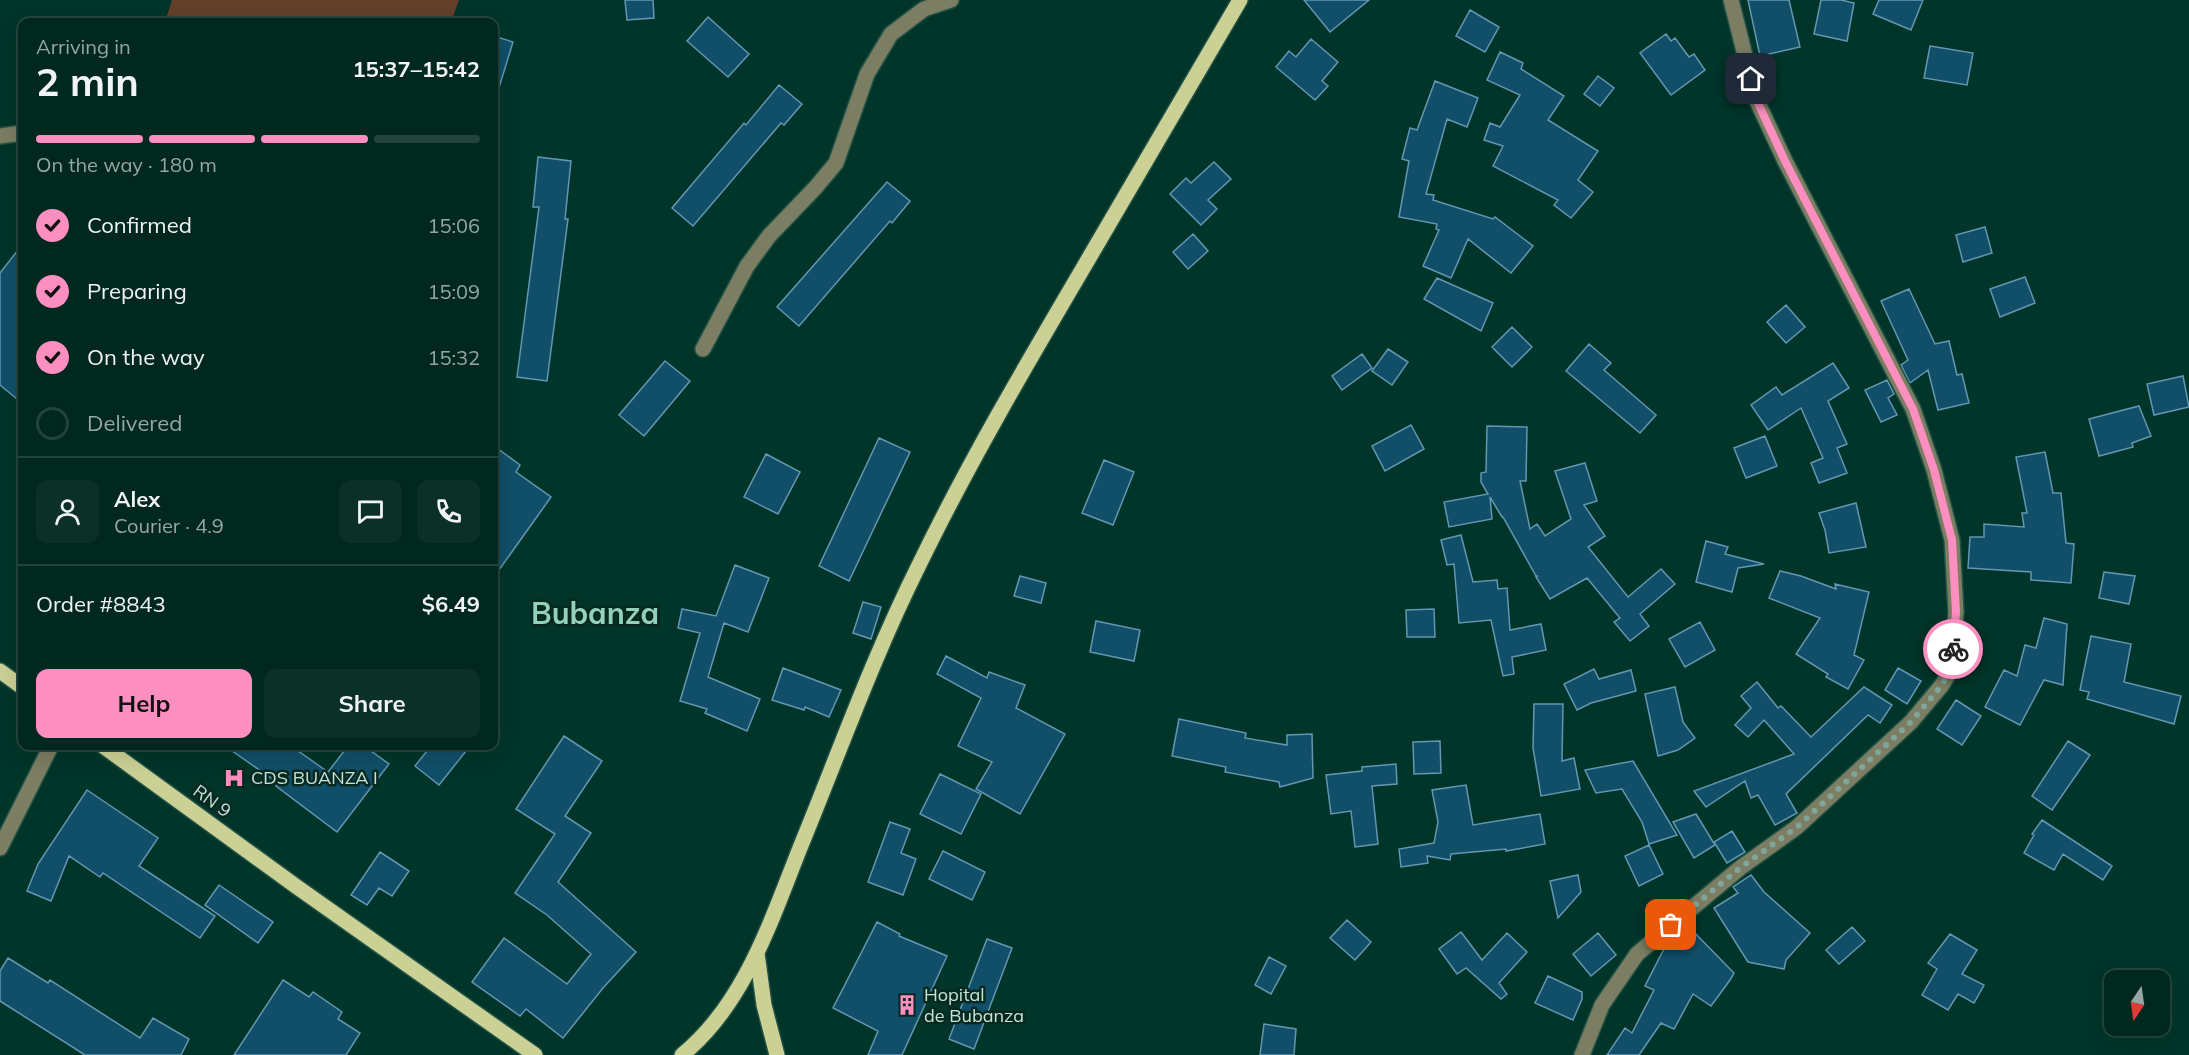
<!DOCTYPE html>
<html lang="en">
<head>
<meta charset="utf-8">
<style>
  :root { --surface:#01281f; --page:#0b3028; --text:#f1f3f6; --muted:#96a6a4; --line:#23443d; --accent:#fd8ec0 }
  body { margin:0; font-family:Mulish,sans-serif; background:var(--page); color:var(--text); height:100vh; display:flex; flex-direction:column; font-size:22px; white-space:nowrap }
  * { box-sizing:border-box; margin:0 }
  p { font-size:20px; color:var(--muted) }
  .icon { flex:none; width:33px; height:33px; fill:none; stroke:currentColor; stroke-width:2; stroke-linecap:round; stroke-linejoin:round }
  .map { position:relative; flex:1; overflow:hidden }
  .details { position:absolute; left:18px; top:18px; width:480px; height:732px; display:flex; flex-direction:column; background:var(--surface); border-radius:12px; box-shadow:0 6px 24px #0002,0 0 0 2px var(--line) }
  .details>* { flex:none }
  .needle { width:39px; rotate:193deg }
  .fabs { position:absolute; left:2104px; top:970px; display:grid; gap:12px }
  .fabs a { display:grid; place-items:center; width:66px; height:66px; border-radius:12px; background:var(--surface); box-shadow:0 6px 24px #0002,0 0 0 2px var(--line); font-size:30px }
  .pin { position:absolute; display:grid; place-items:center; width:51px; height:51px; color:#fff; margin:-26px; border-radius:12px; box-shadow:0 3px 9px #0006 }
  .courier { position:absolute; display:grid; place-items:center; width:60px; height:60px; margin:-30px; border:4px solid #fd8ec0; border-radius:50%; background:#fff; color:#222; box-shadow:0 2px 8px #0007 }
  .headline em { font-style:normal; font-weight:700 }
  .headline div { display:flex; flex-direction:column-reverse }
  .headline { display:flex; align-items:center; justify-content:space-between; height:102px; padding:0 18px }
  h1 { font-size:39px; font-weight:700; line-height:45px }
  .bar { display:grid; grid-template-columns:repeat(4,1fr); gap:9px 6px; align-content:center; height:72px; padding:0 18px }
  .bar i { height:8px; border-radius:4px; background:var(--line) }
  .bar .on { background:var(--accent) }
  .bar p { grid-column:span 4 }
  .line { display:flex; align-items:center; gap:15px; padding:0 18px; border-top:2px solid var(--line) }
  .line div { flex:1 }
  .round { display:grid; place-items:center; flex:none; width:63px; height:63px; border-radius:12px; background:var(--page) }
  ol { padding:0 18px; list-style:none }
  li { display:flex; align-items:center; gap:18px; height:66px }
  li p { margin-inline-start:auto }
  li .icon { padding:6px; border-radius:50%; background:var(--accent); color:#111; stroke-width:4 }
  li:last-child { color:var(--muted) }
  li i { width:33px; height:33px; border:3px solid var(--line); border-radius:50% }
  .primary-button { display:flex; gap:12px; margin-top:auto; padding:12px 18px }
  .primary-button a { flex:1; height:69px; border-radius:12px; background:var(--accent); color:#111; font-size:24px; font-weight:700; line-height:69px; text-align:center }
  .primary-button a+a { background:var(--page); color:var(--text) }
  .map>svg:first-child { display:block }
  .green { fill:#63412b }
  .building { fill:#114f69; stroke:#6297b3; stroke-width:1.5 }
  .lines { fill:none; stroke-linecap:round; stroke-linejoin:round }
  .minor-casing { stroke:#205145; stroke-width:18 }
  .major-casing { stroke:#205145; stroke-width:18 }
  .minor { stroke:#7b7e62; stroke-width:15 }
  .major { stroke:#cbd195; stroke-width:15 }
  .done { stroke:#80a69b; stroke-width:6; stroke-dasharray:0 10.8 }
  .route { stroke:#fd8ec0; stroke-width:8 }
  .labels { text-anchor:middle; stroke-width:5; stroke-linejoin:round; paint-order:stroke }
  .poi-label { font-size:18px; fill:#c5e3d9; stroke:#072920; text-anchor:start }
  .street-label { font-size:18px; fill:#c5e3d9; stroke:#072920 }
  .town-label { font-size:30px; font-weight:bold; fill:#93d1bd; stroke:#072920 }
</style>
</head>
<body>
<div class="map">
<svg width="2189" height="1055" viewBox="0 0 2189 1055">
  <rect width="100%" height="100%" fill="#013529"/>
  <path class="green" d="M172 0H459L451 22H165Z"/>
  <path class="building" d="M625 0H653L654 18 627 20Z
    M1304 0H1369L1330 32Z
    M1748 0H1789L1800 47 1760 56Z
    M1821 0H1841L1854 3 1847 41 1814 34Z
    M1879 0H1923L1911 30 1873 14Z
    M1470 10 1499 27 1485 52 1456 36Z
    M708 17 749 54 728 77 687 41Z
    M1666 34 1671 41 1675 38 1689 57 1694 54 1705 70 1671 95 1640 53Z
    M494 36 513 42 498 91H494Z
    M1311 39 1338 62 1322 81 1328 86 1315 100 1276 67 1289 51 1296 57Z
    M1930 46 1973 53 1967 85 1924 78Z
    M1500 52 1523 63 1521 69 1564 96 1548 120 1598 151 1578 180 1593 192 1571 218 1554 205 1558 200 1493 166 1503 146 1484 140 1490 123 1500 127 1520 95 1487 80Z
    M1598 76 1614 88 1600 106 1584 94Z
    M1435 81 1478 98 1467 127 1447 119 1426 194 1434 195 1433 200 1493 219 1495 217 1533 246 1511 273 1468 239 1451 278 1423 266 1439 230 1436 229 1437 224 1399 217 1409 161 1402 159 1410 128 1417 130Z
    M779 85 802 104 784 125 781 123 693 226 672 208 744 123 746 125Z
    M538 157 571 161 565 219H568L547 381 517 377 539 207H533Z
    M1214 162 1231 179 1208 200 1217 209 1201 225 1170 194 1186 178 1191 183Z
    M887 182 910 201 892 223 890 221 799 326 777 307Z
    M1985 227 1992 253 1963 262 1956 235Z
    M1193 234 1208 251 1188 269 1173 252Z
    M22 245V403L0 385V273Z
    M2025 277 2035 303 2000 317 1990 289Z
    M1437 278 1493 303 1481 331 1424 299Z
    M1909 289 1935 344 1949 341 1957 375 1962 374 1969 403 1938 410 1928 370 1910 383 1901 365 1908 360 1881 301Z
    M1786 305 1805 327 1786 343 1767 322Z
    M1512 327 1532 347 1512 367 1492 347Z
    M1589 344 1611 363 1604 370 1656 415 1640 433 1566 371Z
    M1388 349 1408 362 1392 385 1372 371Z
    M1362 354 1372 368 1342 390 1332 376Z
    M665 361 690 381 644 436 619 415Z
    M1833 363 1849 388 1828 401 1847 444 1837 448 1847 473 1819 483 1811 463 1823 458 1801 408 1768 430 1751 405 1776 387 1782 395Z
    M2183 376 2189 407 2154 415 2147 384Z
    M1887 380 1894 394 1888 398 1897 415 1881 422 1865 390Z
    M2139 406 2151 436 2132 443 2133 447 2099 456 2089 419Z
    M1411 425 1424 449 1385 471 1372 446Z
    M1487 426 1527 427 1526 481H1520L1530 529 1537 524 1545 536 1571 519 1555 471 1585 463 1597 501 1584 505 1605 536 1588 547 1628 597 1661 569 1675 584 1640 614 1649 626 1630 641 1614 622 1620 618 1587 578 1550 599 1536 577 1538 576H1536L1503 517H1502L1490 497 1492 519 1449 527 1444 502 1488 494 1481 482V473L1486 472Z
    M1765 436 1777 466 1746 478 1734 448Z
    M879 438 910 452 849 581 819 566Z
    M494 446 520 465 516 472 551 497 494 577Z
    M2045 452 2053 493H2061L2066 543 2074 544 2071 583 2031 580V572L1968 568 1970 537H1984V524L2024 527 2022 513H2027L2016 457Z
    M766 454 800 472 778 514 744 497Z
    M1104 460 1134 472 1113 525 1082 513Z
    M1856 503 1866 547 1829 553 1825 530 1819 513Z
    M1461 535 1473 582 1497 580 1498 589 1507 588 1510 630 1541 624 1546 650 1512 657 1514 674 1503 676 1491 620 1459 623 1454 564 1447 565 1441 540Z
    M1706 541 1728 547 1725 554 1764 564 1738 568 1732 592 1696 582Z
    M735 565 769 578 748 632 724 623 708 677 760 699 747 731 705 713 707 709 680 701 700 633 678 628 682 609 716 616Z
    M1780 571 1801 576 1836 589 1835 584 1869 592 1854 655 1864 660 1848 689 1826 677 1828 674 1796 654 1820 618 1769 598Z
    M2104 572 2135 576 2129 604 2099 598Z
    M1020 576 1046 583 1041 603 1014 596Z
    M863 602 881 607 871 639 853 633Z
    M1434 609 1435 637H1407L1406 610Z
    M2044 618 2067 624 2063 685 2044 680 2020 725 1985 707 2004 670 2017 676 2025 645 2036 648Z
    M1096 621 1140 630 1134 661 1090 652Z
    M1700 622 1715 650 1685 667 1669 639Z
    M2091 636 2131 644 2124 682 2181 696 2174 724 2087 699 2089 692 2080 690Z
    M946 656 987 678 989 672 1025 685 1016 708 1065 734 1020 814 976 789 992 762 958 746 981 698 937 674Z
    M783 668 841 690 829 717 805 707 804 710 772 700Z
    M1898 668 1921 681 1907 704 1885 690Z
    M1594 669 1599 679 1631 670 1636 691 1591 703 1577 710 1564 684Z
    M1757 682 1778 708 1781 706 1811 737 1864 687 1892 705 1880 723 1868 715 1786 794 1797 813 1775 825 1758 795 1751 798 1745 781 1706 807 1694 791 1794 754 1764 720 1748 737 1735 725 1751 708 1741 696Z
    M1675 687 1683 722 1695 738 1678 750 1658 756 1645 694Z
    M1956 700 1981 716 1962 745 1937 729Z
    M1534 704H1563L1562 761 1574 758 1580 789 1541 796 1533 748Z
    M1179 719 1246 733 1245 738 1287 745V735L1312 734 1313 778 1280 787 1279 782 1225 772 1226 767 1172 756Z
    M564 736 602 761 565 816 591 833 558 882 636 952 603 988 563 1038 526 1009 520 1016 472 982 504 938 567 984 591 954 547 915 515 893 555 834 516 809Z
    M1440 741 1441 773 1414 774 1413 742Z
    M2068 741 2090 755 2052 810 2032 796Z
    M225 746H291L328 772 348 746H364L389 764 337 832 276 786 278 783Z
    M431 746H470L439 785 415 766Z
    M1633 761 1677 835 1649 844 1642 822 1622 789 1596 793 1585 770Z
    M1396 764 1397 784 1372 786 1378 844 1355 847 1351 811 1331 814 1326 775 1362 771V767Z
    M940 774 981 794 961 834 920 814Z
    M1466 785 1473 825 1540 814 1545 844 1506 851V849L1451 854 1450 860 1427 856 1428 863 1401 867 1399 849 1434 843 1438 822 1432 790Z
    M87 790 158 838 139 866 215 916 200 938 103 873 100 877 69 856 51 901 27 891 38 864Z
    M1696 814 1715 845 1694 858 1673 822Z
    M2042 820 2112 866 2103 880 2063 854 2054 870 2024 853 2034 835 2032 834Z
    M890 822 910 829 901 853 916 859 903 895 868 882Z
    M1732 831 1745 852 1727 863 1714 842Z
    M1649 845 1663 874 1639 886 1625 856Z
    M943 851 985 872 972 900 929 879Z
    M380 852 409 871 392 896 379 888 367 905 351 895Z
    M1578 875 1581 892 1558 918 1550 881Z
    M1751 875 1764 892 1810 933 1786 960 1784 969 1748 962 1714 908 1738 893 1733 887Z
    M219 885 273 922 258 943 205 905Z
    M1347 920 1371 942 1355 960 1330 938Z
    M877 922 900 934 899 936 947 956 902 1055H868L878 1031 833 1008Z
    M1687 925 1734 973 1730 980 1711 1006 1693 994 1674 1029 1661 1023 1639 1055H1607L1625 1028 1632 1033 1654 990 1645 986 1667 943Z
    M1852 927 1865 941 1839 964 1826 950Z
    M1461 932 1482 960 1507 933 1527 952 1499 983 1507 994 1501 999 1466 968 1457 974 1439 949Z
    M1598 933 1616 955 1591 976 1573 954Z
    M1950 934 1977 950 1962 974 1984 985 1974 1003 1958 994 1948 1010 1922 995 1937 969 1928 963Z
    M987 939 1012 948 974 1049 949 1039Z
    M1269 957 1286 966 1271 994 1255 985Z
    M8 958 48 983 50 980 140 1038 153 1018 189 1039 181 1055H85L0 1001V971Z
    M1548 976 1582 992V999L1573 1020 1535 1003Z
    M283 980 309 997 313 992 342 1012 338 1019 360 1033 346 1055H234Z
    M1264 1024 1296 1029 1294 1055H1260Z"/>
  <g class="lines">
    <g class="minor-casing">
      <path id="minor" d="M0 136 22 133
        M703 349 747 266 769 236 816 187 836 163 867 74 891 34 924 9 951 0
        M0 848 51 746
        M1582 1055 1602 1005 1637 954 1740 868 1797 827 1911 722 1942 685 1951 670 1956 612 1952 540 1934 470 1913 409 1785 161 1756 99 1731 0"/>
    </g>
    <g class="major-casing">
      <path id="major" d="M0 671 22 687
        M103 746 297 887 535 1055
        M757 953 764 1005 777 1055
        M682 1055C746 1003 772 917 802 843 840 750 874 655 919 565 968 464 1025 367 1082 270 1135 180 1188 90 1240 0"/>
    </g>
    <use href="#minor" class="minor"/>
    <use href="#major" class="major"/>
  </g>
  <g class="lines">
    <path class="done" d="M1671 925 1740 868 1797 827 1911 722 1942 685 1951 670 1953 649"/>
    <path class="route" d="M1751 79 1756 99 1785 161 1913 409 1934 470 1952 540 1956 612 1953 649"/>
  </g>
  <defs>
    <g id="hospital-bare" transform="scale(1.62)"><path d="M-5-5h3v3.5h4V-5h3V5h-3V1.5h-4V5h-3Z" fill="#fd8ec0" stroke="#072920" stroke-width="2.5" paint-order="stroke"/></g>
    <g id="building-bare" transform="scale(1.62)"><path d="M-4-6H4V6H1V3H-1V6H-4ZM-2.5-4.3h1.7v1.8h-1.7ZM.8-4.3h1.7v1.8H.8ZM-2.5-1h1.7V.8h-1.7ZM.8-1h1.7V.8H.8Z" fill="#fd8ec0" stroke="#072920" stroke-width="2.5" paint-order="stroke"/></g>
  </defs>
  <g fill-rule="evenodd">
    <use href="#hospital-bare" x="234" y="778"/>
    <use href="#building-bare" x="907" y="1005"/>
  </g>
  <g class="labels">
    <g class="poi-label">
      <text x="251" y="784">CDS BUANZA I</text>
      <text x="924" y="1001">Hopital<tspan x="924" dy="21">de Bubanza</tspan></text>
    </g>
    <g class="street-label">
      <text transform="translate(212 801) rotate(36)" y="6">RN 9</text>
    </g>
    <g class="town-label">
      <text x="595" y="624">Bubanza</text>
    </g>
  </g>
</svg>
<div class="fabs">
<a><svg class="needle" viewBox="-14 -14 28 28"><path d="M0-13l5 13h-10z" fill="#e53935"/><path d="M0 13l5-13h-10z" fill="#96a6a4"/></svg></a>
</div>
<div class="pin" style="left:1671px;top:925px;background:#ea580c"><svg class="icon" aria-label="bag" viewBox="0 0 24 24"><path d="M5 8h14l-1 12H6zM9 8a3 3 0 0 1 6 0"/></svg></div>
<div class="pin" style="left:1751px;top:79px;background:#1f2937"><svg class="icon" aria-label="home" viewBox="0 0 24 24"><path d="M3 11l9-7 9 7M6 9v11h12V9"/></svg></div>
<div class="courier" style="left:1953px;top:649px"><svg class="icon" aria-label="bike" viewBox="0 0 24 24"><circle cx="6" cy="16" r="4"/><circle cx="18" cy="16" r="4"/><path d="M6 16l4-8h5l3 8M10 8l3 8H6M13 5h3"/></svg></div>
<section class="details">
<div class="headline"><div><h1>2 min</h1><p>Arriving in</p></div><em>15:37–15:42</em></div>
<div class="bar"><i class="on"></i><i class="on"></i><i class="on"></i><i></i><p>On the way · 180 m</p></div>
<ol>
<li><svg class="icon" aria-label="check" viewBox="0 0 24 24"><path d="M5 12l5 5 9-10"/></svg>Confirmed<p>15:06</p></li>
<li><svg class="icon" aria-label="check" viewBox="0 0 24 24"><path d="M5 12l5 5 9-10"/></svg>Preparing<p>15:09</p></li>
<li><svg class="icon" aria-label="check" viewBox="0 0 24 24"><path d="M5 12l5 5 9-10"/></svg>On the way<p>15:32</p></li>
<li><i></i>Delivered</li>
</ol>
<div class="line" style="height:108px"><a class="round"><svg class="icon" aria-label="person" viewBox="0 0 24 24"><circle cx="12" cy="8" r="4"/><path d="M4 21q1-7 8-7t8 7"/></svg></a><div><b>Alex</b><p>Courier · 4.9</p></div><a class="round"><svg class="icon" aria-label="chat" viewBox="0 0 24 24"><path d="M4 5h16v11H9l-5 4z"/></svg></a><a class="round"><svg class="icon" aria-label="phone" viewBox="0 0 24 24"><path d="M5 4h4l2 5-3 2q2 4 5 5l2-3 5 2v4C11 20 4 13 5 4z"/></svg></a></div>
<div class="line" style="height:78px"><div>Order #8843</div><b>$6.49</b></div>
<div class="primary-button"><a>Help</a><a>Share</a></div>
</section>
</div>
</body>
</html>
